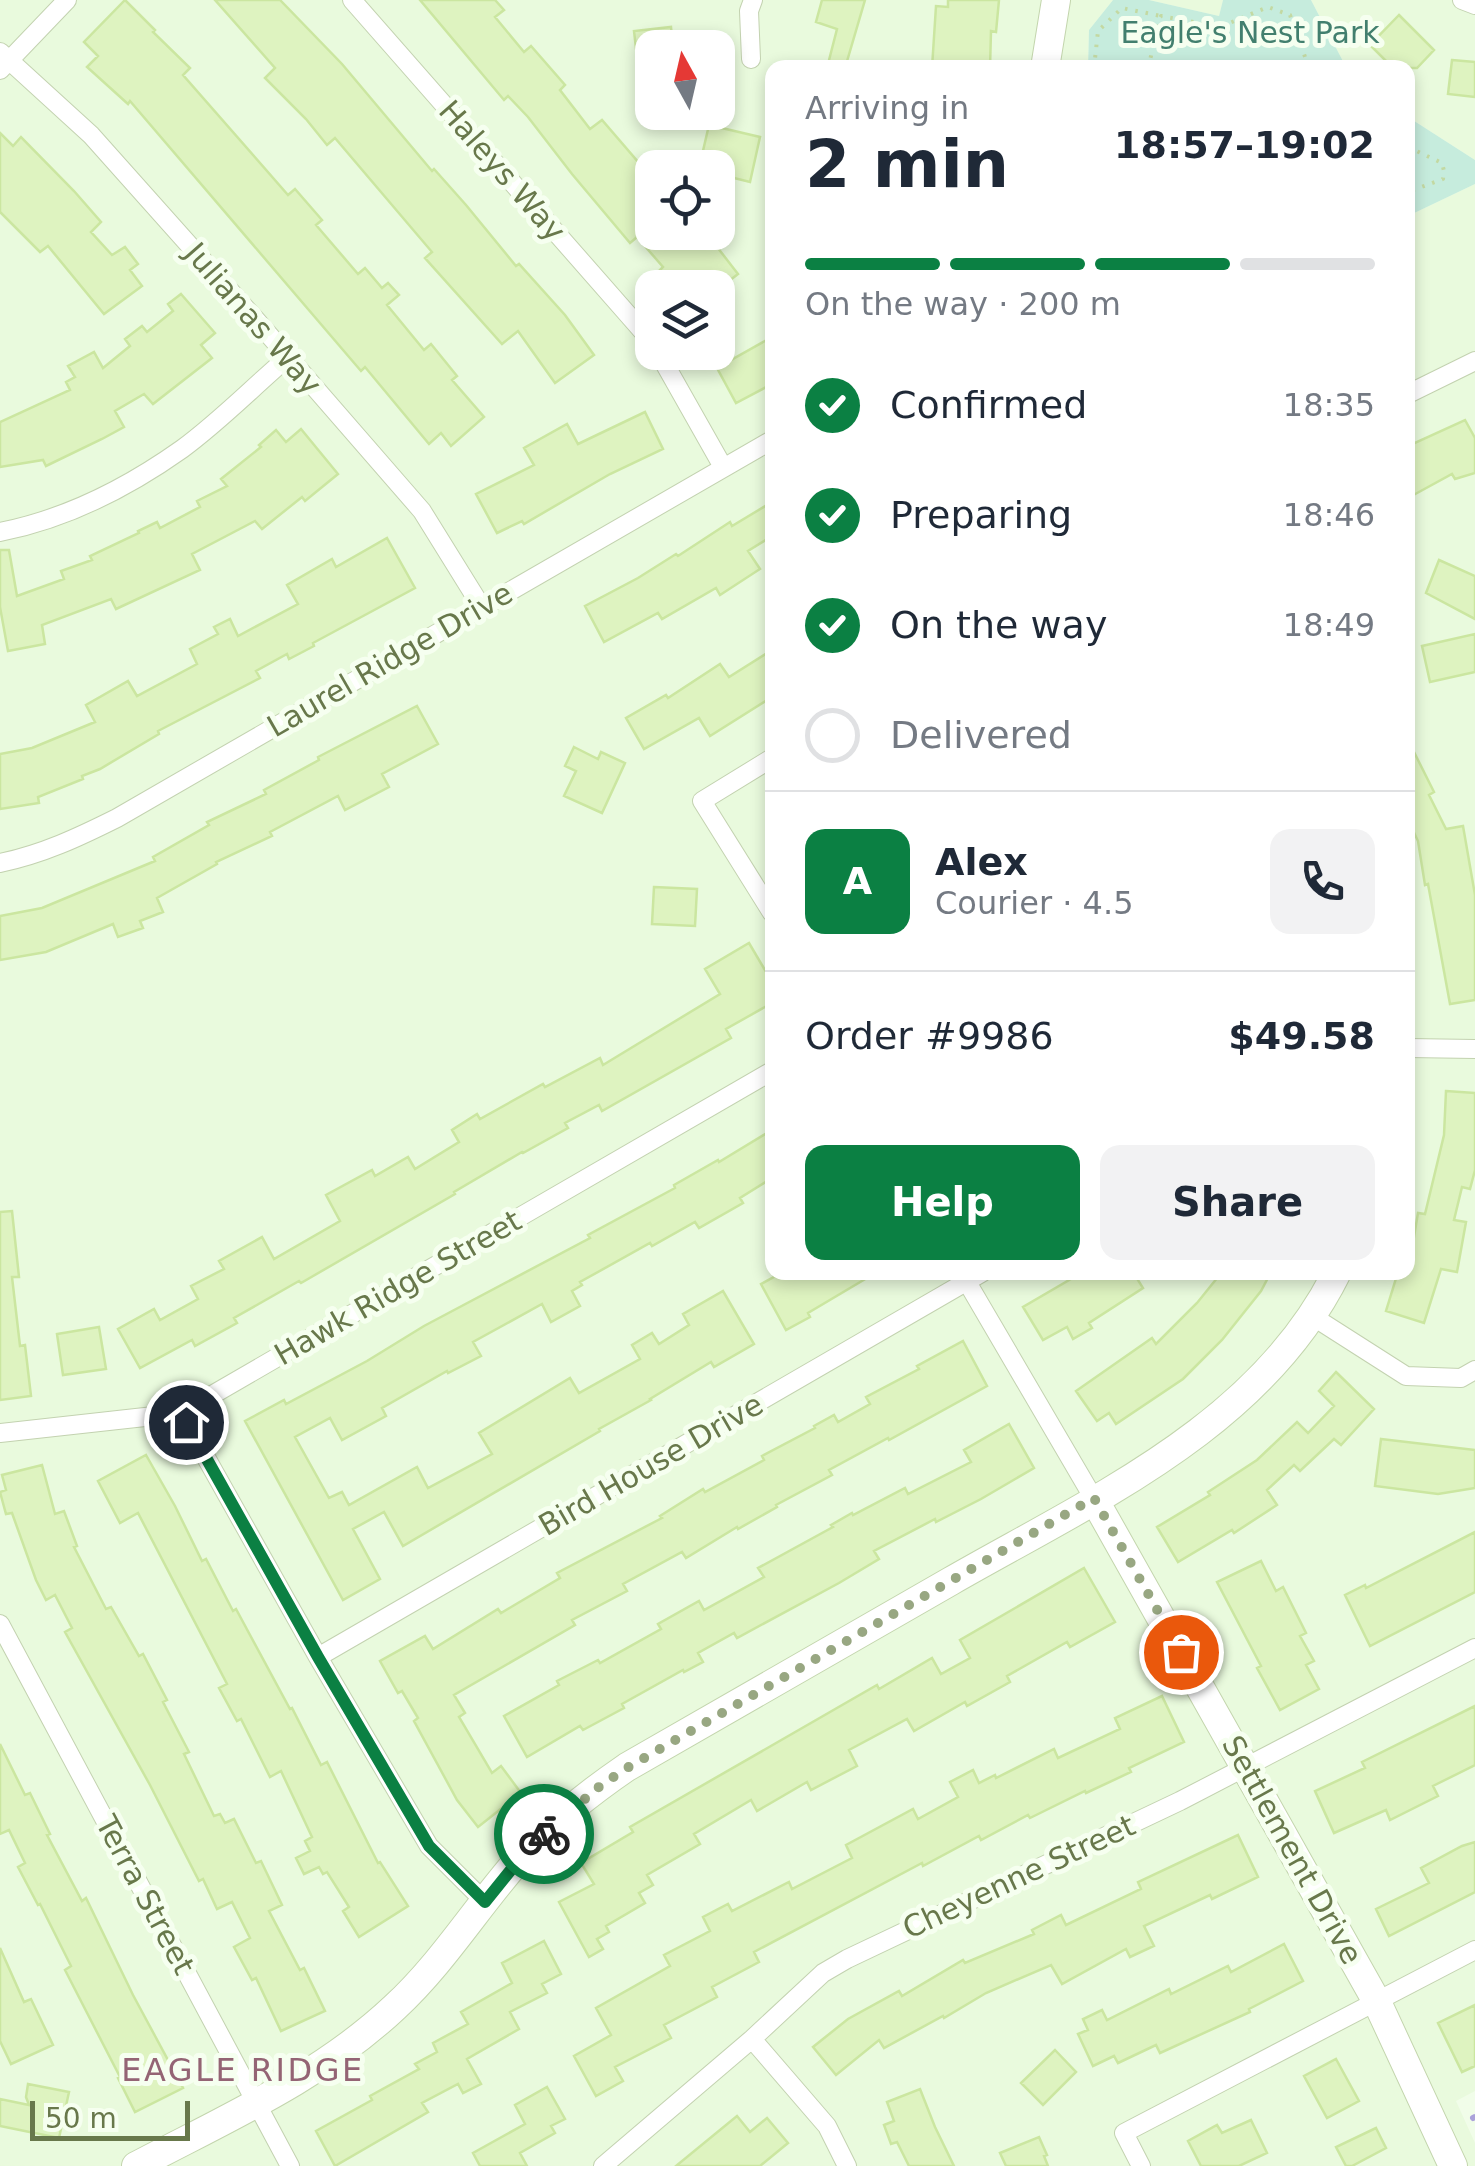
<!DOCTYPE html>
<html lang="en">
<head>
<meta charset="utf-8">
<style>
  :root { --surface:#fff; --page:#f2f2f3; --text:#1f2937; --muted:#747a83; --line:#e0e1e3; --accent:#0b8043 }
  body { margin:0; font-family:"DejaVu Sans",sans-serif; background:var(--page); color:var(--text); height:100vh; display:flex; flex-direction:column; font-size:38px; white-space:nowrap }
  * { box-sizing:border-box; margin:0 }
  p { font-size:32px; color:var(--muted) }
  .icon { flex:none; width:55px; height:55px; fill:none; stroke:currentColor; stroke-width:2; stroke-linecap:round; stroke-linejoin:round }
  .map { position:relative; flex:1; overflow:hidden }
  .panel { position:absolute; left:765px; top:60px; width:650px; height:1220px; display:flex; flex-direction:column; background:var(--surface); border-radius:20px; box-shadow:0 5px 15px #0003 }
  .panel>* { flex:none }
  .needle { width:65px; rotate:352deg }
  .fabs { position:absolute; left:635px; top:30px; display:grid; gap:20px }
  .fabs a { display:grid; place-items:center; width:100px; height:100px; border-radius:20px; background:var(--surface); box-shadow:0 5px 15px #0003; font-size:50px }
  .scale { position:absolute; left:30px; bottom:25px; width:160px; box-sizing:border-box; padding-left:10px; border:5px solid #68784b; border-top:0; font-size:28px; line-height:35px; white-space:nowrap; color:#68784b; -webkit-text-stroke:8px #f6fff0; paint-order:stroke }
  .pin { position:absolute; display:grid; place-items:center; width:85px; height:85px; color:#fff; margin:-42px; border:5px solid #fff; border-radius:50%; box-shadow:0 2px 10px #0007 }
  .courier { position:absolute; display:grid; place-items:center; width:100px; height:100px; margin:-50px; border:8px solid #0b8043; border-radius:50%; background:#fff; color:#222; box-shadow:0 2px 12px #0007 }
  .headline em { font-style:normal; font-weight:800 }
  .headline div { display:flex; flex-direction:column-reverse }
  .headline { display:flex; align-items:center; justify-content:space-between; height:170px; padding:0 40px }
  h1 { font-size:65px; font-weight:800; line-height:75px }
  .bar { display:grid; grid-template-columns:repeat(4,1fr); gap:15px 10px; align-content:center; height:120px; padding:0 40px }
  .bar i { height:12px; border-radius:8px; background:var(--line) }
  .bar .current { background:var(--accent) }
  .bar p { grid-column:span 4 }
  .line { display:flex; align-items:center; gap:25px; padding:0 40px; border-top:2px solid var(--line) }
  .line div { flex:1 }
  .round { display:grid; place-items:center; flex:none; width:105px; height:105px; border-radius:20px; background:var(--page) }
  ol { padding:0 40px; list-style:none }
  li { display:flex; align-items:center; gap:30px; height:110px }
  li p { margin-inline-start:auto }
  li .icon { padding:10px; border-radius:50%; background:var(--accent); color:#fff; stroke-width:4 }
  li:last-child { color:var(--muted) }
  li i { width:55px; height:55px; border:5px solid var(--line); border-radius:50% }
  .action { display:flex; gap:20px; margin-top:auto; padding:20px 40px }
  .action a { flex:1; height:115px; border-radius:20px; background:var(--accent); color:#fff; font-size:40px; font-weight:800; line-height:115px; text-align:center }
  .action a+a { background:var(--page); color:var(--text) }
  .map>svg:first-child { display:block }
  .residential { fill:#e9fadd; fill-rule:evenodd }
  .green { fill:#c6ecdd }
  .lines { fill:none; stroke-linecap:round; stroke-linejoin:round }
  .stream { stroke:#aba2da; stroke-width:6 }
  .building { fill:#def3c0; stroke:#cbe6a0; stroke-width:2.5 }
  .street-casing { stroke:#c3d2b0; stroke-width:20 }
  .secondary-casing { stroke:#c3d5ad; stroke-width:30 }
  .path { stroke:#c3d9a2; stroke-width:4; stroke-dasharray:2.5 8; stroke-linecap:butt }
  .street { stroke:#fff; stroke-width:18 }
  .secondary { stroke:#fff; stroke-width:28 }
  .done { stroke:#98a782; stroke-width:10; stroke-dasharray:0 18 }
  .route { stroke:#0b8043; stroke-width:12 }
  .labels { text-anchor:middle; stroke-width:10; stroke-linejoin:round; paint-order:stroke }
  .park-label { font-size:30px; fill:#427f6e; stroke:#f6fff0 }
  .street-label { font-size:30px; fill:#68784b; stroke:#f6fff0 }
  .neighbourhood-label { font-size:32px; letter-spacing:2.5px; fill:#946474; stroke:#f6fff0 }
</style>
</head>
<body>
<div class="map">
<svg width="1475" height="2166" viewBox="0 0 1475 2166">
  <rect width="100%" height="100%" fill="#f1fde9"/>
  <path class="residential" d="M0 0H1113L1089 30 1088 67 772 68V1272H1408V216L1475 184V2091L1456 2101 1475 2143V2166H0ZM652 48H718V112H652ZM652 168H718V232H652ZM652 288H718V352H652Z
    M1149 0H1223L1219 16Z
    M1311 0H1475V160L1408 117V68L1346 67Z"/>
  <path class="green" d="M1113 0H1149L1219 16 1223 0H1311L1346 67H1088L1089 30Z
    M1408 117 1475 160V184L1408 216Z"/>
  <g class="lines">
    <path class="stream" d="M1473 2118 1475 2117"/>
  </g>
  <path class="building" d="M125 0 155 30 153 32 190 68 183 75 288 195 295 189 322 220 316 225 358 274 365 268 382 288 388 283 399 295 387 305 424 350 431 344 457 376 452 380 484 417 451 446 441 433 429 444 365 367 361 371 130 101 128 104 87 67 98 56 84 42Z
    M215 0H280L342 64 432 171 434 169 466 205 516 266 519 264 565 315 594 355 555 383 518 331 502 344 425 258 432 252 335 138 327 145 306 119 265 78 275 68Z
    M420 0H495L504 10 495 17 524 52 531 46 565 85 560 90 590 129 602 120 651 177 640 187 652 202V232H680L691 246 707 234 738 274 720 288H673L660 270 663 267 637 237 630 243 572 174 528 117 508 96 504 100Z
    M822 0H865L845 68H827L837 29 816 22Z
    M948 0H999L996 32 991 31 990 68H932L936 6 948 7Z
    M1399 15 1434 50 1417 68H1393L1370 45Z
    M671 27 673 48H652V92H641L634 31Z
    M1452 60 1475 62V97L1448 94Z
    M709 125 760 137 750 182 718 174V168H699Z
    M0 133 13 146 21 137 74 191 101 222 91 232 112 255 125 247 138 264 130 270 142 286 104 314 48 246 40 252 0 212Z
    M181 294 215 333 201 345 212 358 153 404 144 394 115 411 124 427 102 439 46 466 43 460 0 467V422L70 390 66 382 75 377 68 366 94 352 103 368 130 346 125 339 142 326 147 332 173 311 168 304Z
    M772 337V384L736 403 717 368Z
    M645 412 663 449 610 474 524 524 522 521 497 533 476 494 534 465 524 448 567 424 578 444Z
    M1465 420 1475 438V473L1455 479 1452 474 1408 498V446Z
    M301 429 338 474 305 501 302 497 262 529 255 521 192 554 200 570 116 609 111 599 42 625 45 644 8 651 0 607V550H9L17 596 64 579 61 571 92 560 90 556 139 533 138 531 157 522 160 528 200 507 197 501 227 486 221 479 261 447 259 445 276 430 286 442Z
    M772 502V536L748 551 760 569 720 595 716 588 662 619 658 613 604 642 585 606 638 578 676 554 678 556 730 522 732 526Z
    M387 538 415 588 313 643 314 646 289 659 287 654 256 671 260 678 158 731 159 734 100 769 82 776 83 779 38 797 39 803 0 809V754L32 748 95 722 86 705 128 681 137 696 197 664 190 649 218 634 214 627 230 619 238 636 298 604 287 585 332 559 336 567Z
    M1439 560 1475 576V619L1426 593Z
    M1475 634V672L1430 682 1422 646Z
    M772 650V697L710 736 699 718 644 749 626 718 666 695 668 698 720 664 729 677Z
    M417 706 438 744 382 774 389 787 345 810 338 796 270 832 272 836 216 862 217 864 157 898 163 912 140 921 143 928 118 937 113 924 46 952 0 960V916L42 908 155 861 153 857 209 825 207 822 266 794 264 790 319 760 318 757Z
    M1408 740 1434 792 1429 795 1446 829 1463 826 1475 895V1000L1450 1004 1428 884 1425 885 1418 841 1408 820Z
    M574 747 598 759 601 752 625 763 602 813 564 796 576 771 565 766Z
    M654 887 697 889 695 926 652 924Z
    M749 943 772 982V1003L726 1029 731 1038 602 1111 599 1105 565 1123 568 1128 523 1153 522 1152 454 1192 455 1194 301 1283 299 1281 234 1318 237 1323 195 1346 192 1340 140 1368 118 1329 154 1309 160 1320 198 1299 191 1286 224 1269 219 1261 262 1237 274 1259 340 1221 326 1195 372 1170 375 1176 408 1157 415 1169 459 1142 452 1130 477 1114 480 1119 543 1084 545 1087 600 1058 603 1065 720 994 705 969Z
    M1446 1091 1475 1093V1170L1470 1189 1462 1187 1454 1220 1466 1222 1457 1272 1441 1269 1424 1323 1386 1311 1398 1272H1408L1418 1213 1425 1214 1444 1135Z
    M767 1133 772 1142V1178L740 1198 743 1203 699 1228 695 1222 652 1246 650 1243 580 1282 582 1285 572 1291 580 1306 551 1322 542 1304 473 1342 481 1356 448 1373 447 1371 382 1408 386 1416 342 1440 330 1418 295 1437 329 1498 342 1492 349 1505 417 1467 428 1488 492 1454 479 1433 570 1378 579 1393 640 1359 632 1345 652 1333 659 1344 689 1325 683 1314 723 1291 754 1344 714 1367 711 1362 650 1399 651 1400 599 1429 600 1431 403 1546 384 1512 353 1529 380 1579 343 1600 245 1421 284 1400 286 1404 367 1361 424 1326 590 1238 588 1235 675 1188 674 1185 718 1160 719 1162Z
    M12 1211 19 1277H12L20 1346 25 1345 31 1396 0 1400V1212Z
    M783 1272H877L808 1313 810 1317 786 1330 761 1284Z
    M1083 1272H1133L1143 1288 1089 1323 1092 1328 1073 1339 1067 1327 1043 1340 1023 1307Z
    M1222 1272H1271L1261 1291 1222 1340 1183 1379 1116 1424 1109 1413 1097 1421 1076 1391 1152 1338 1156 1344 1197 1303Z
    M99 1327 106 1369 63 1375 57 1334Z
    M963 1341 987 1386 889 1440 888 1438 829 1470 832 1475 776 1505 777 1507 738 1529 737 1527 686 1558 682 1552 623 1584 627 1591 572 1620 575 1625 454 1695 465 1713 459 1717 492 1773 501 1766 521 1793 478 1827 457 1800 414 1721 418 1718 402 1691 398 1693 380 1661 425 1636 433 1649 498 1609 501 1613 560 1578 557 1573 662 1518 660 1516 703 1489 705 1492 764 1460 762 1456 815 1428 814 1426 834 1415 838 1422 870 1404 866 1397 919 1369 917 1366Z
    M1336 1372 1374 1409 1341 1445 1334 1439 1300 1471 1294 1465 1267 1490 1277 1505 1234 1533 1232 1530 1178 1562 1157 1527 1210 1495 1208 1492 1257 1460 1297 1422 1308 1433 1334 1406 1319 1391Z
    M1009 1424 1034 1468 981 1499 936 1522 935 1519 874 1551 879 1559 839 1583 737 1638 734 1633 698 1653 703 1662 684 1672 683 1670 622 1704 624 1708 583 1730 580 1726 527 1757 504 1716 559 1685 557 1681 598 1660 600 1663 661 1629 658 1624 699 1601 704 1610 764 1577 758 1568 833 1527 831 1525 852 1513 853 1515 905 1488 908 1494 971 1462 964 1450Z
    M1381 1439 1475 1450V1488L1438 1494 1375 1486Z
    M146 1455 175 1506 202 1561 206 1559 233 1611 236 1609 290 1709 292 1708 321 1765 327 1762 378 1863 380 1862 408 1906 359 1937 343 1911 349 1907 327 1872 323 1874 319 1867 304 1874 296 1858 310 1851 305 1841 312 1837 281 1771 270 1777 241 1719 237 1721 219 1688 227 1684 138 1513 120 1523 98 1481Z
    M42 1465 55 1514 64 1511 77 1546 74 1547 106 1609 111 1607 139 1656 143 1654 167 1700 163 1702 189 1752 184 1754 214 1816 220 1814 225 1823 234 1819 256 1863 261 1861 282 1905 269 1911 300 1970 304 1968 325 2011 281 2031 256 1978 252 1980 234 1947 250 1938 232 1902 217 1909 203 1879 199 1881 150 1785 65 1632 72 1628 55 1595 46 1600 36 1580 12 1513 6 1514 0 1492 6 1490 2 1475Z
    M1475 1532V1592L1370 1646 1345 1595 1365 1585 1366 1588Z
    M1261 1561 1276 1591 1283 1587 1306 1633 1300 1636 1314 1661 1306 1665 1319 1689 1280 1710 1257 1668 1261 1666 1217 1582Z
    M1084 1568 1115 1622 1070 1647 1067 1642 1007 1676 1010 1682 967 1706 965 1702 914 1731 907 1719 849 1750 857 1766 811 1790 807 1782 757 1811 751 1800 694 1834 700 1844 647 1875 653 1885 639 1893 645 1903 606 1926 609 1932 597 1939 603 1949 589 1957 559 1902 594 1884 581 1863 633 1832 630 1827 877 1685 879 1689 932 1658 941 1674 970 1658 960 1640Z
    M1162 1696 1184 1742 1129 1768 1131 1772 1086 1793 1085 1791 1030 1818 1028 1815 981 1840 979 1836 923 1866 922 1863 754 1952 759 1962 712 1987 717 1997 664 2025 671 2038 615 2067 623 2081 596 2096 574 2056 611 2035 596 2008 670 1966 664 1955 710 1931 703 1917 728 1904 732 1911 789 1882 792 1889 852 1858 846 1845 913 1809 918 1819 958 1797 950 1782 973 1770 979 1783 995 1775 996 1778 1054 1749 1058 1758 1120 1729 1115 1718Z
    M1475 1706V1765L1433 1786 1438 1796 1390 1820 1386 1810 1334 1833 1315 1791 1365 1768 1362 1762Z
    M0 1744 25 1795 30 1793 50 1834 47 1835 82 1901 86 1898 133 1995 183 2088 135 2112 118 2078 120 2077 65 1970 71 1966 40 1904 38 1905 18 1867 25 1863 9 1830 0 1834Z
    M1238 1835 1258 1877 1212 1899 1210 1895 1144 1926 1154 1946 1130 1957 1126 1949 1062 1984 1051 1965 986 1993 944 2018 943 2016 884 2048 879 2040 836 2075 813 2047 848 2019 899 1991 902 1996 963 1960 965 1963 1034 1934 1032 1930 1061 1915 1066 1925 1141 1889 1138 1882Z
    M1475 1842V1892L1389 1936 1376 1909 1429 1883 1421 1868 1462 1846Z
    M544 1941 561 1974 542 1984 547 1993 510 2012 519 2029 467 2059 481 2084 463 2093 458 2084 422 2103 428 2112 335 2166 316 2131 372 2100 370 2096 419 2069 415 2064 437 2052 433 2043 468 2024 461 2012 512 1983 502 1963Z
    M1284 1944 1303 1981 1249 2009 1250 2012 1160 2053 1156 2045 1118 2063 1114 2056 1093 2066 1078 2034 1088 2030 1083 2019 1102 2010 1107 2020 1169 1989 1171 1994 1228 1966 1231 1972Z
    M0 1948 24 2002 31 1999 53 2045 11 2064 0 2041Z
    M1475 2005V2066L1462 2072 1438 2023Z
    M1055 2050 1076 2072 1043 2105 1021 2083Z
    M1336 2059 1359 2101 1327 2118 1304 2076Z
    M28 2084 69 2092 59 2138 0 2126V2099L29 2105 26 2097Z
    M547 2087 565 2119 551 2126 555 2133 520 2153 527 2166H480L473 2153 525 2124 515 2105Z
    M920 2089 935 2127 954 2166H909L897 2142 891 2144 884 2125 894 2121 887 2102Z
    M737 2116 750 2132 767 2118 788 2143 760 2166H676Z
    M1251 2120 1267 2153 1239 2166H1201L1188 2141 1217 2125 1222 2133Z
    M1376 2128 1386 2148 1352 2166H1346L1336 2147Z
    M1039 2137 1047 2155 1044 2156 1048 2166H1006L1000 2153Z"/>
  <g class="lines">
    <g class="street-casing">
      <path id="street" d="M352 0 652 342
        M1462 0 1475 5
        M0 52 91 135 256 320 422 511 481 606
        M751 59 749 11 753 0
        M0 70 67 0
        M658 352 723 467
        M1408 394 1475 361
        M0 532C66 519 127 488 182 449 219 422 252 388 287 358
        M772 758 702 801 772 913
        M0 863C43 854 79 837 117 818L772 440
        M1408 1048 1475 1049
        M967 1282 1094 1499
        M1312 1316 1406 1376 1461 1378 1475 1370
        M181 1413 318 1657 429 1846 485 1902
        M0 1433 181 1413 772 1071
        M0 1624 290 2166
        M318 1657 983 1272
        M752 2039 827 2126 847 2166
        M603 2166 752 2039 823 1973 847 1959 1180 1801 1475 1648
        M1141 2166 1124 2133 1475 1950"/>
    </g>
    <g class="secondary-casing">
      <path id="secondary" d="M1045 68 1056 0
        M1094 1499 1377 2002 1453 2166
        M136 2166C225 2119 321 2077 395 2007 445 1961 481 1900 527 1850 557 1818 592 1791 627 1767 735 1705 843 1643 951 1581 1092 1500 1261 1426 1337 1272"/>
    </g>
    <path class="path" d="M1094 68 1098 31 1122 8 1161 16
      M1148 68 1161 16 1220 27 1268 7 1290 15 1309 68
      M1408 147 1442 163 1444 171 1443 179 1408 192"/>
    <use href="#street" class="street"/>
    <use href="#secondary" class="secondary"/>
  </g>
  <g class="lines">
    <path class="done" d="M544 1834 600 1786 627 1768 1094 1498 1181 1652"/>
    <path class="route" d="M186 1422 318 1657 429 1846 485 1902 527 1850 544 1834"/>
  </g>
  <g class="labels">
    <g class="park-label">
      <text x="1250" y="43">Eagle's Nest Park</text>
    </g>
    <g class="street-label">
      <text transform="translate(502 171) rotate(49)" y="10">Haleys Way</text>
      <text transform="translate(253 319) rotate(49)" y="10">Julianas Way</text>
      <text transform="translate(390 660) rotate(-30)" y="10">Laurel Ridge Drive</text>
      <text transform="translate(398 1288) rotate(-30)" y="10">Hawk Ridge Street</text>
      <text transform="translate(651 1465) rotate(-30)" y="10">Bird House Drive</text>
      <text transform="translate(1292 1850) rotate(61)" y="10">Settlement Drive</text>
      <text transform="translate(1019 1877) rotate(-25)" y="10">Cheyenne Street</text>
      <text transform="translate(145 1895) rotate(62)" y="10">Terra Street</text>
    </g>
    <g class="neighbourhood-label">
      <text x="243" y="2081">EAGLE RIDGE</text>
    </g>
  </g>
</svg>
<div class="fabs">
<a><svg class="needle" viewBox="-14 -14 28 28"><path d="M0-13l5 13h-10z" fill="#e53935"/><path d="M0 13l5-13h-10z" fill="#747a83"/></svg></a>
<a><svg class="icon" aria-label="locate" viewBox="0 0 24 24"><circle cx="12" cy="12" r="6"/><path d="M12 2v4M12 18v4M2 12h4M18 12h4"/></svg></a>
<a><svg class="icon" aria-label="layers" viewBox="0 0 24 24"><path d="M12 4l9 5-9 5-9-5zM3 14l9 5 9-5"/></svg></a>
</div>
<div class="scale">50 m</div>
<div class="pin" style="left:1181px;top:1652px;background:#ea580c"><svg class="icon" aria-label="bag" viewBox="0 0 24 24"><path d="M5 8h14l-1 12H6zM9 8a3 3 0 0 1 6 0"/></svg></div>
<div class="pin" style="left:186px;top:1422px;background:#1f2937"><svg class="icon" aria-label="home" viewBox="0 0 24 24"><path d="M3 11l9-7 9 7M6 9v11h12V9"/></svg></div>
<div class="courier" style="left:544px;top:1834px"><svg class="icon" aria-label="bike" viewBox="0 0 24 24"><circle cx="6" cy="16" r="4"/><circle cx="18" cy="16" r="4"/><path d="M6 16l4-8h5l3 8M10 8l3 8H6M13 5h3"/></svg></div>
<section class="panel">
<div class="headline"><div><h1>2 min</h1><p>Arriving in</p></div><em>18:57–19:02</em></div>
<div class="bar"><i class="current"></i><i class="current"></i><i class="current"></i><i></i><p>On the way · 200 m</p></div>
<ol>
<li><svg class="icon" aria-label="check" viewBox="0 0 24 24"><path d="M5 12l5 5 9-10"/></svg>Confirmed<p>18:35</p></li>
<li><svg class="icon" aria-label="check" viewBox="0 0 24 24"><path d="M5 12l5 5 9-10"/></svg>Preparing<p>18:46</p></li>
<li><svg class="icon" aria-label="check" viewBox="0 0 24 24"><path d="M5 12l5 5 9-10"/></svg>On the way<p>18:49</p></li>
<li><i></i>Delivered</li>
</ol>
<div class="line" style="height:180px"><b class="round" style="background:var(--accent);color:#fff">A</b><div><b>Alex</b><p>Courier · 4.5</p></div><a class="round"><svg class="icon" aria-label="phone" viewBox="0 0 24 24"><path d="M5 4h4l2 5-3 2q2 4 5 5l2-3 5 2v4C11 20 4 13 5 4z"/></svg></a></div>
<div class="line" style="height:130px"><div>Order #9986</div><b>$49.58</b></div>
<div class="action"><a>Help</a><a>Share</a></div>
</section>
</div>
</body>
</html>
